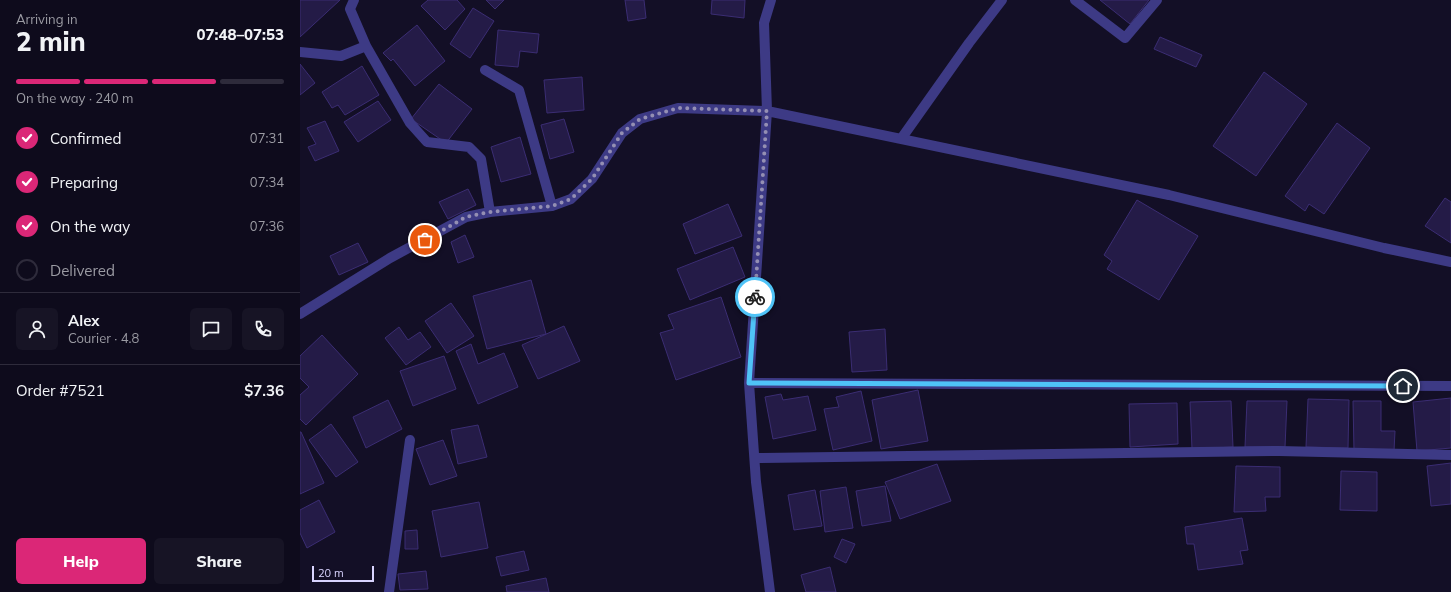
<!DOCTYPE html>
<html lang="en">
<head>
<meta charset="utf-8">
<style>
  :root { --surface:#0e0b1c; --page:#171425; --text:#f1f3f6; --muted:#9b9ba3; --line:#2e2b3b; --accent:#db2777 }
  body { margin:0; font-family:Mulish,sans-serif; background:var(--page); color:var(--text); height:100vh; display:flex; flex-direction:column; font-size:15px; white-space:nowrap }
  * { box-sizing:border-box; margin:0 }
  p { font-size:13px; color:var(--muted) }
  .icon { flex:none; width:22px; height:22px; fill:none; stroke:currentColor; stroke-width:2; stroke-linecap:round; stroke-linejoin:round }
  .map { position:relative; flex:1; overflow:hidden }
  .details { display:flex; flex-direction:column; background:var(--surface); width:300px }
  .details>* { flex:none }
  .scale { position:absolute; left:12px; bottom:10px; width:62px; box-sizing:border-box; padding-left:4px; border:2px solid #d9d4ff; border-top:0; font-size:11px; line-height:14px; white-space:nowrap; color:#d9d4ff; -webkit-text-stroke:3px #130f26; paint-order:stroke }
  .pin { position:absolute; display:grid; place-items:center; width:34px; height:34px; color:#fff; margin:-17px; border:2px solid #fff; border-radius:50%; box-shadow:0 1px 4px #0007 }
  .courier { position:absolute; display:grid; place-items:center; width:40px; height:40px; margin:-20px; border:3px solid #4fc3f7; border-radius:50%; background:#fff; color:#222; box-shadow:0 1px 5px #0007 }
  .headline em { font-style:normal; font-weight:800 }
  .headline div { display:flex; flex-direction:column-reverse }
  .headline { display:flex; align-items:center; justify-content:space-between; height:68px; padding:0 16px }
  h1 { font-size:26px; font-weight:800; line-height:30px }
  .bar { display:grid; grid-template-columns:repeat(4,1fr); gap:6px 4px; align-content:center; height:48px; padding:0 16px }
  .bar i { height:5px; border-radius:3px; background:var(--line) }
  .bar .selected { background:var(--accent) }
  .bar p { grid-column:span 4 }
  .line { display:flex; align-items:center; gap:10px; padding:0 16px; border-top:1px solid var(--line) }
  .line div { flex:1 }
  .round { display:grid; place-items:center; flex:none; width:42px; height:42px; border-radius:6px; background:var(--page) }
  ol { padding:0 16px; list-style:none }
  li { display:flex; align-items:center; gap:12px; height:44px }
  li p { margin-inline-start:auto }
  li .icon { padding:4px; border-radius:50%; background:var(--accent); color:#fff; stroke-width:4 }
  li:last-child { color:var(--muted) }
  li i { width:22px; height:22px; border:2px solid var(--line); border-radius:50% }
  .button { display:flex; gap:8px; margin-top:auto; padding:8px 16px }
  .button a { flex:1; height:46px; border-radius:6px; background:var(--accent); color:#fff; font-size:16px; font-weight:800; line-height:46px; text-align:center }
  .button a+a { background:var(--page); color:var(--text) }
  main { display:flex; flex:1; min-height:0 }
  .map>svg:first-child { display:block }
  .building { fill:#241b47; stroke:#3b2d73 }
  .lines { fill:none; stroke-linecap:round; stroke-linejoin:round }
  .service { stroke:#3d3a85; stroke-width:10 }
  .minor { stroke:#3d3a85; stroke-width:10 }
  .done { stroke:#948fb3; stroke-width:4; stroke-dasharray:0 7.2 }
  .route { stroke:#4fc3f7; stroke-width:5 }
</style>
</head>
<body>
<main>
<section class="details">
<div class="headline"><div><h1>2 min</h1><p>Arriving in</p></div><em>07:48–07:53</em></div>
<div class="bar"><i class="selected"></i><i class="selected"></i><i class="selected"></i><i></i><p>On the way · 240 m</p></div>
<ol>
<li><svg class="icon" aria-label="check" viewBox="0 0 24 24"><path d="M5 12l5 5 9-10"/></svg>Confirmed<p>07:31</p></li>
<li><svg class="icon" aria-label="check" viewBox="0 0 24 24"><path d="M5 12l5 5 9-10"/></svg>Preparing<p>07:34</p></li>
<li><svg class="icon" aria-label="check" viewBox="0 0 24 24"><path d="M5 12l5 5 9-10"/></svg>On the way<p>07:36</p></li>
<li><i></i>Delivered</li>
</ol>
<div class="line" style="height:72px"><a class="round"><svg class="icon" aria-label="person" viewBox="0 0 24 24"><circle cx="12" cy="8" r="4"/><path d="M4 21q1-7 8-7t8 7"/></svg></a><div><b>Alex</b><p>Courier · 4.8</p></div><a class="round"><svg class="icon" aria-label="chat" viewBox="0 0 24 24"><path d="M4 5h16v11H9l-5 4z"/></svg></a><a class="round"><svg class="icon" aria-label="phone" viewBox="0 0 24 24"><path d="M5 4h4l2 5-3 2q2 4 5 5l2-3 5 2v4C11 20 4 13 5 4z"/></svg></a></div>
<div class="line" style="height:52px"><div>Order #7521</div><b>$7.36</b></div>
<div class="button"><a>Help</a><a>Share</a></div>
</section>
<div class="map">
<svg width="1151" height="592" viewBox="0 0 1151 592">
  <rect width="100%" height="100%" fill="#130f26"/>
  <path class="building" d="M0 0H40L0 37Z
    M128 0H157L165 9 145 30 121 6Z
    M186 0H204L195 9Z
    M325 0H344L346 18 328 21Z
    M412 0H445L444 18 411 14Z
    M800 0H849L830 24Z
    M173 8 194 21 170 58 150 44Z
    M117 25 145 61 115 86 93 59 91 61 83 53Z
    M198 30 239 34 237 53 220 51 218 67 195 65Z
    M860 37 902 55 896 67 854 49Z
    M0 64 15 83 0 95Z
    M62 66 79 95 45 115 38 105 32 108 22 92Z
    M964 72 1007 104 956 176 913 146Z
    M282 77 284 110 247 113 244 80Z
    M139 84 172 109 146 143 111 119Z
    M78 101 91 120 58 142 44 122Z
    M264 119 274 152 250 159 241 125Z
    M25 121 39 151 15 161 8 147 16 144 7 128Z
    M1037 123 1070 148 1024 214 1009 204 1005 211 985 196Z
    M220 137 231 174 201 182 191 147Z
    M168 189 176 205 148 219 139 202Z
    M1145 198 1151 202V243L1125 226Z
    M837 200 898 236 859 300 807 269 812 261 804 255Z
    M428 204 442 236 395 254 383 224Z
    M165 235 174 257 158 263 151 242Z
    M58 243 68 262 39 275 30 256Z
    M433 247 445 277 390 300 377 269Z
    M231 280 246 334 187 349 173 296Z
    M421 297 441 357 376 380 360 333 374 329 368 315Z
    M151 303 174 336 147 353 125 321Z
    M264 326 280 361 238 379 222 345Z
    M99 327 108 340 120 332 131 347 106 365 85 338Z
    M585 329 587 370 552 372 549 332Z
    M22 335 58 374 6 425 0 419V395L9 387 0 378V356Z
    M171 344 178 364 204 353 218 387 178 404 156 351Z
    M144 356 156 389 113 406 100 371Z
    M618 390 628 441 581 449 572 400Z
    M561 391 572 441 533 450 524 409 539 407 536 397Z
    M481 394 483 400 508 396 516 430 473 439 465 397Z
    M1151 398V448L1117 451 1113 402Z
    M1008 399 1049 400 1048 448 1006 447Z
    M88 400 102 429 66 448 53 417Z
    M931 401 933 447 892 449 890 402Z
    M947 401H987L985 447H945Z
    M1053 401H1081V431H1095L1094 451H1054Z
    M877 403 878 444 830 447 829 404Z
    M31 424 58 462 36 477 9 440Z
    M178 425 187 457 158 464 151 430Z
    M0 432H1L24 483 0 494Z
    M143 440 157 476 130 485 116 449Z
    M1151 463V504L1131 506 1127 466Z
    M637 464 651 501 600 519 585 482Z
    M936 466 980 467V497H965L966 511 934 512Z
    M1041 471 1077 472V511L1040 510Z
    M585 486 591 521 562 526 556 491Z
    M546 487 553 528 525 532 520 491Z
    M515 490 522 526 494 530 488 495Z
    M19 500 35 532 7 548 0 533V510Z
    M179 502 188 548 141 557 132 511Z
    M942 518 948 550 940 551 943 564 898 570 894 544H887L885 527Z
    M117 530 118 549H105V531Z
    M542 539 555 544 546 563 534 557Z
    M224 551 229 570 201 576 196 557Z
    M530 567 536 592H506L501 575Z
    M126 571 128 589 100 590 98 574Z
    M246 578 249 592H207L206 586Z"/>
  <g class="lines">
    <path class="service" d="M775 0 825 38 857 0"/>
    <path class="minor" d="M54 0 50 9 66 46 110 123 127 142 169 147 181 159 190 212
      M0 52 41 56 66 46
      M185 70 219 90 252 206
      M601 139 669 43 702 0
      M0 314 90 258 166 217 190 212 252 206 271 199 292 179 322 133 340 119 378 108 467 111 869 195 1084 248 1151 262
      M449 383 1151 386
      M455 458 979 451 1151 455
      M89 592 110 440
      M470 592 456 482 449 383 467 111 464 23 471 0"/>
  </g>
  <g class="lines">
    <path class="done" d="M125 240 166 217 190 212 252 206 271 199 292 179 322 133 340 119 378 108 467 111 455 297"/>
    <path class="route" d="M455 297 449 383 1103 386"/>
  </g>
</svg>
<div class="scale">20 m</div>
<div class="pin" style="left:125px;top:240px;background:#ea580c"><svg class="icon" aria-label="bag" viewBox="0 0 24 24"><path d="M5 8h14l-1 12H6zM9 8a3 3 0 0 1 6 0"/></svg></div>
<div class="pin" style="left:1103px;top:386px;background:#1f2937"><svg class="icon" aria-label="home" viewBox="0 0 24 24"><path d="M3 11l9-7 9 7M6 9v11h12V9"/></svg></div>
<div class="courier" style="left:455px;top:297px"><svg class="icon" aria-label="bike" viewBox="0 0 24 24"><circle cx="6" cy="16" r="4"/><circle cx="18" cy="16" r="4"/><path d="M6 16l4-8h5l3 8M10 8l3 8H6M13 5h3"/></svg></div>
</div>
</main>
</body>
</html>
